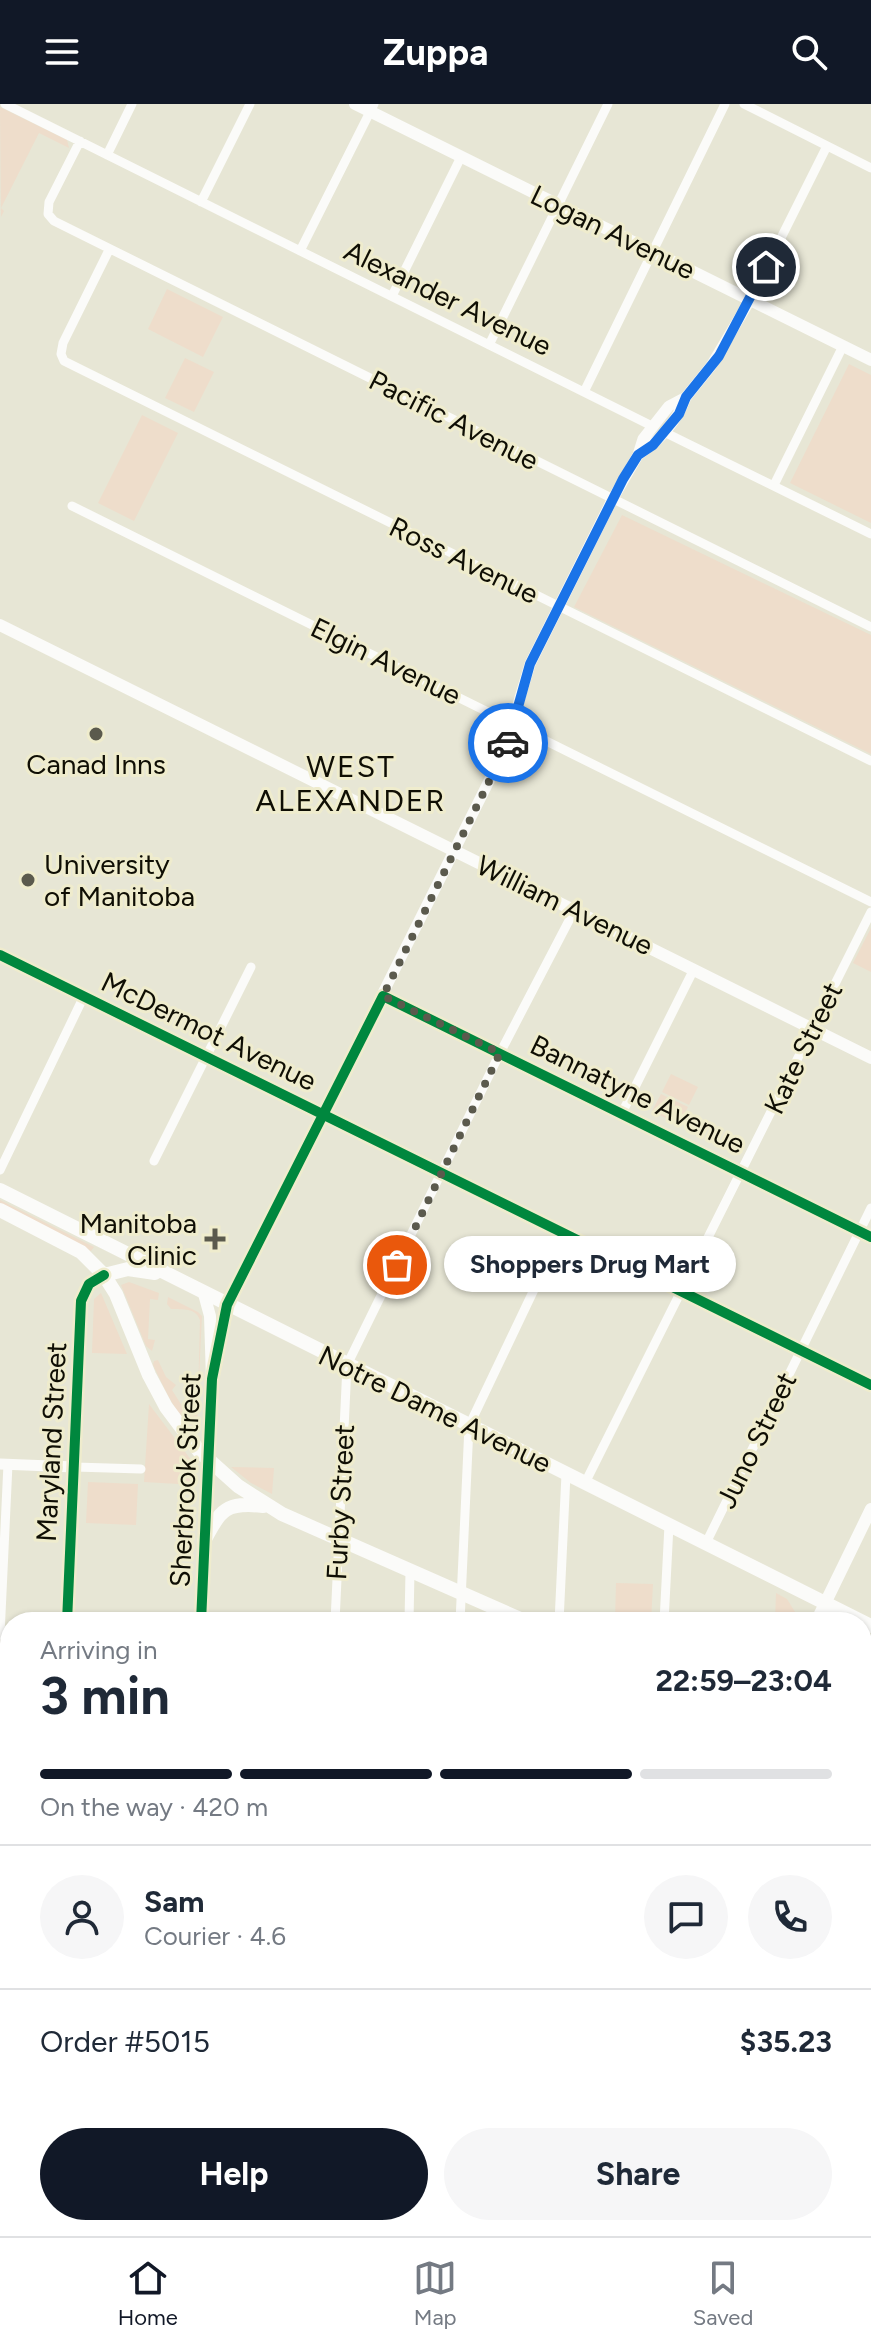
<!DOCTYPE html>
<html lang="en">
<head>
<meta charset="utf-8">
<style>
  :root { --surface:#fff; --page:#f6f6f7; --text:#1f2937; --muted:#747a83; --line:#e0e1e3; --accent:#111827 }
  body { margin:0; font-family:Figtree,sans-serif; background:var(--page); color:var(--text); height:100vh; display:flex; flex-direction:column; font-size:30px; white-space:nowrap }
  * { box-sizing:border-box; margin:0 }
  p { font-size:26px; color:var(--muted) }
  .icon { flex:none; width:44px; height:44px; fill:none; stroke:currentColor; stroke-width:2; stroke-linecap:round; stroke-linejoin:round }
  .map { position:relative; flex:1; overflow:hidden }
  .panel { position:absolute; left:0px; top:1508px; width:872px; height:624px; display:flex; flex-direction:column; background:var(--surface); border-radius:32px 32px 0 0; box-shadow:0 2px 6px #0004 }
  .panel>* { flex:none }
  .pin { position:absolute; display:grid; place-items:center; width:68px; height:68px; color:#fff; margin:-34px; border:4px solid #fff; border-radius:50%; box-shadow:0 2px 8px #0007 }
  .courier { position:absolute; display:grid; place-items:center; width:80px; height:80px; margin:-40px; border:6px solid #1a73e8; border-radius:50%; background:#fff; color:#222; box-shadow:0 2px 10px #0007 }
  .bubble { position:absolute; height:56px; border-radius:28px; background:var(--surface); box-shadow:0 2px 6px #0004; font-size:26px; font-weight:700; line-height:56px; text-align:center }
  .overview em { font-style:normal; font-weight:700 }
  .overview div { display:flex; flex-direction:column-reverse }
  .overview { display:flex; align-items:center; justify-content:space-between; height:136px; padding:0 40px }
  h1 { font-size:52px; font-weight:700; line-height:60px }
  .bar { display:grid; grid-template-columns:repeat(4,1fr); gap:12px 8px; align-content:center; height:96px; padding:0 40px }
  .bar i { height:10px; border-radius:6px; background:var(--line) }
  .bar .active { background:var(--accent) }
  .bar p { grid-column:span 4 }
  .line { display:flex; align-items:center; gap:20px; padding:0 40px; border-top:2px solid var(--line) }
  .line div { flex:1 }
  .round { display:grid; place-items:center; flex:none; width:84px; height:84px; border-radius:42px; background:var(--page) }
  .cta { display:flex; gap:16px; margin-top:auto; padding:16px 40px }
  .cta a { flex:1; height:92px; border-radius:48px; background:var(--accent); color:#fff; font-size:32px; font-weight:700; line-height:92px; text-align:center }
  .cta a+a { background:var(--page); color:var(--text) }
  header { display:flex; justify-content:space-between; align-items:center; height:104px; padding:0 40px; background:var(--accent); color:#fff; font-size:36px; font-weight:700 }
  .tab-bar { display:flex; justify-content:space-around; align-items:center; height:112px; border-top:2px solid var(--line); background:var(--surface); font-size:22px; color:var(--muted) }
  .tab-bar a { display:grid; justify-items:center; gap:4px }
  .tab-bar .active { color:var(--accent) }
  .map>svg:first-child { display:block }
  .green { fill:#eeddcb }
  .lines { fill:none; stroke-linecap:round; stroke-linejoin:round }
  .minor { stroke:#fbfbf9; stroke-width:9 }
  .tertiary { stroke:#fbfbf9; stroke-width:11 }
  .secondary { stroke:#fbfbf9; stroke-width:12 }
  .primary { stroke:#fbfbf9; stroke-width:14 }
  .cycleway-casing { stroke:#efeccd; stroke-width:15 }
  .cycleway { stroke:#00873e; stroke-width:10 }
  .done { stroke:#5b5a4d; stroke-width:8; stroke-dasharray:0 14.4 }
  .route { stroke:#1a73e8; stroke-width:10 }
  .poi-dot { fill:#5b5a4d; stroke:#efeccd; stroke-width:3 }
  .labels { text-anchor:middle; stroke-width:6; stroke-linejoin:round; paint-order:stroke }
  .street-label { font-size:28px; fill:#0f0e04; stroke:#efeccd }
  .poi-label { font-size:28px; fill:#0f0e04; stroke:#efeccd }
  .neighbourhood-label { font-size:30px; letter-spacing:2px; fill:#0f0e04; stroke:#efeccd }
</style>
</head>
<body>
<header><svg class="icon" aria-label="menu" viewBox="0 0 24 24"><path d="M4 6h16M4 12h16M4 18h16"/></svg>Zuppa<svg class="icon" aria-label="search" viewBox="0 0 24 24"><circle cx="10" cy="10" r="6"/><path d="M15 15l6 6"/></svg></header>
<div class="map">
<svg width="871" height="2132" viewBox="0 0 871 2132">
  <rect width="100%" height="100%" fill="#e7e6d5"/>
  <path class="green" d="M0 3 67 36 69 44 39 29 1 104 4 107 1 113Z
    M167 185 223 213 203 253 148 225Z
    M185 254 214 268 194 308 165 294Z
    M849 260 871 271V419L790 379Z
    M142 311 178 329 134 417 98 399Z
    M622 411 871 531V650L574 503Z
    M871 824V868L853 859Z
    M671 970 698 983 689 1001 662 988Z
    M661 990 688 1003 679 1021 652 1007Z
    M0 1096 94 1143 91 1147 0 1100Z
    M129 1178 159 1189 158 1196 150 1195 148 1235 155 1236 152 1247 146 1242 121 1181Z
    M101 1189 127 1250 92 1249 94 1195Z
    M168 1193 198 1208 202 1212 198 1294 200 1216C195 1203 183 1206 171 1205L167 1200Z
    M158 1256 166 1273 176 1281 172 1286 184 1305 191 1302 198 1304 197 1323C178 1320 162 1278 153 1261L154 1257Z
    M149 1300 195 1361V1381L144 1378Z
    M231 1363 274 1364 272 1390 251 1379Z
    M88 1378 138 1380 136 1421 86 1419Z
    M616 1479 653 1480 651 1518H615Z
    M776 1489 787 1495 800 1516 799 1518H775Z"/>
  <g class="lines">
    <path class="minor" d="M5 0 652 322
      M744 0 871 64
      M80 37 49 98 48 110 54 117 871 523
      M107 51 132 0
      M201 98 250 0
      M109 146 63 239 61 250 64 257 871 657
      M300 147 374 0
      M392 192 461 53
      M750 196 827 42
      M489 241 608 0
      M584 288 725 0
      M664 328 871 430
      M774 381 843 242
      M72 402 871 798
      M622 1009 694 865
      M154 1057 251 863
      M0 1066 84 892
      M75 1363 141 1365
      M585 1379 871 808
      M706 1439 871 1104
      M335 1518 347 1261 500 949 575 805
      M409 1518 410 1467
      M460 1518 469 1322 561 1129
      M559 1518 566 1370
      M664 1518 669 1421
      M0 1531 8 1360
      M305 2132 306 2122
      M379 2132V2122
      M432 2132 433 2122
      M532 2132V2122
      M636 2132 637 2122
      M854 2132 871 2126"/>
    <path class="tertiary" d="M638 351C659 337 677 317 686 293
      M0 851 871 1281
      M383 892 871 1133
      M227 1201 504 647 530 560 612 396 638 351 643 335 669 302 686 293 711 262 750 196
      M0 1360 75 1363
      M862 1687 871 1776
      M862 1905 871 1902"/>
    <path class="secondary" d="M355 0 871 256
      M0 521 871 954
      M216 1256 227 1201
      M67 1518 81 1197 89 1180 104 1171
      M201 1518 212 1275 210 1212 204 1190
      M816 1518 871 1405
      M0 1862 10 1863
      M37 2132 38 2122
      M173 2132V2122
      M766 2132V2122"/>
    <path class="primary" d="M0 1086 871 1522
      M0 1106 81 1148 104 1171 116 1190 149 1271 166 1303 199 1347 238 1382 282 1410 527 1518
      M104 1171 128 1165 155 1169
      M204 1437C221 1405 226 1398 263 1402
      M862 1665 871 1669"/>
    <g class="cycleway-casing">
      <path id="cycleway" d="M0 851 871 1281
        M67 1518 81 1197 89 1180 104 1171
        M201 1518 212 1275 227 1201 383 892 871 1133"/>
    </g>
    <use href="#cycleway" class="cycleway"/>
  </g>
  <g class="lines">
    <path class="done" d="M397 1161 500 949 383 892 508 639"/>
    <path class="route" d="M508 639 530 560 623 375 638 351 653 341 679 310 686 293 719 252 766 163"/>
  </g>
  <g class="poi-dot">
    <circle cx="96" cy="630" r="8"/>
    <circle cx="28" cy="776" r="8"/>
    <path d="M211 1123h8v8h8v8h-8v8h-8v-8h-8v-8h8z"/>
  </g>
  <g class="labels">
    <g class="street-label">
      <text transform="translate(613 128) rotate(26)" y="10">Logan Avenue</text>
      <text transform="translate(448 194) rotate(26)" y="10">Alexander Avenue</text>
      <text transform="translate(454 316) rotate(27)" y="10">Pacific Avenue</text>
      <text transform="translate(464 456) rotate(26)" y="10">Ross Avenue</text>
      <text transform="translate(386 557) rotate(26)" y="10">Elgin Avenue</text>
      <text transform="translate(565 801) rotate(26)" y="10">William Avenue</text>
      <text transform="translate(209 927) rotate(26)" y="10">McDermot Avenue</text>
      <text transform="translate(803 944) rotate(-64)" y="10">Kate Street</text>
      <text transform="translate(638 990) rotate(26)" y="10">Bannatyne Avenue</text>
      <text transform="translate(435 1305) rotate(26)" y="10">Notre Dame Avenue</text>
      <text transform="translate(756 1336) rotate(-64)" y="10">Juno Street</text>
      <text transform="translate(51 1338) rotate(-87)" y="10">Maryland Street</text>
      <text transform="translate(185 1376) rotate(-87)" y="10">Sherbrook Street</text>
      <text transform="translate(340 1398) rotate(-87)" y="10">Furby Street</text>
    </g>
    <g class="poi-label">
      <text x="96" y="670">Canad Inns</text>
      <text x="44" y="770" text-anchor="start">University<tspan x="44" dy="32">of Manitoba</tspan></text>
      <text x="197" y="1129" text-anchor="end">Manitoba<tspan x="197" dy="32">Clinic</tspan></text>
    </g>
    <g class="neighbourhood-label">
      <text x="351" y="673">WEST<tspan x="351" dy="34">ALEXANDER</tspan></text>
    </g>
  </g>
</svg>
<div class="pin" style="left:397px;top:1161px;background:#ea580c"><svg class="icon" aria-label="bag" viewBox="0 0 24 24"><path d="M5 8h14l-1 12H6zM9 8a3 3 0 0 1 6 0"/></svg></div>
<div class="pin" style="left:766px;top:163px;background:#1f2937"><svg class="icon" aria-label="home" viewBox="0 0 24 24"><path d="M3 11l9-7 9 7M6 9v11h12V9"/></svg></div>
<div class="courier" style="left:508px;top:639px"><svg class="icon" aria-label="car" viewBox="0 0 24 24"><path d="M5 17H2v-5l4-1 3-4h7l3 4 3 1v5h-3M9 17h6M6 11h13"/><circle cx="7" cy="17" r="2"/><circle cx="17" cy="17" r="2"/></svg></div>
<div class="bubble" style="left:444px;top:1132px;width:292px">Shoppers Drug Mart</div>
<section class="panel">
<div class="overview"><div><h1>3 min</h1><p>Arriving in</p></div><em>22:59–23:04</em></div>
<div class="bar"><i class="active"></i><i class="active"></i><i class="active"></i><i></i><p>On the way · 420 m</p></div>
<div class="line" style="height:144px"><a class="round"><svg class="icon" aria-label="person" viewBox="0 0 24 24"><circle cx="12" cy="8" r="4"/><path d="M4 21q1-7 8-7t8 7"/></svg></a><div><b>Sam</b><p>Courier · 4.6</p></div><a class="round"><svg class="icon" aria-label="chat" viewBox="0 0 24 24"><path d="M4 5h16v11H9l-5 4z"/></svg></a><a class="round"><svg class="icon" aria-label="phone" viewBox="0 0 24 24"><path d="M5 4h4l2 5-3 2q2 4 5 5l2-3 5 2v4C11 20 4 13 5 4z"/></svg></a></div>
<div class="line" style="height:104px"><div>Order #5015</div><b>$35.23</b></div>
<div class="cta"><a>Help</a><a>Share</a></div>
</section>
</div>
<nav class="tab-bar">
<a class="active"><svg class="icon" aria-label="home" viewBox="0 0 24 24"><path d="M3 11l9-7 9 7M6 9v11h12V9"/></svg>Home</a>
<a><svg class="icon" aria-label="map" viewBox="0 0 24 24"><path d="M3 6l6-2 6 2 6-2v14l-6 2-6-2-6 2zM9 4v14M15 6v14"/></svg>Map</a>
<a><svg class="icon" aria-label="saved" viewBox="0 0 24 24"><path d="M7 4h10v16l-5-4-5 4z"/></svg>Saved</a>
</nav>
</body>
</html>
